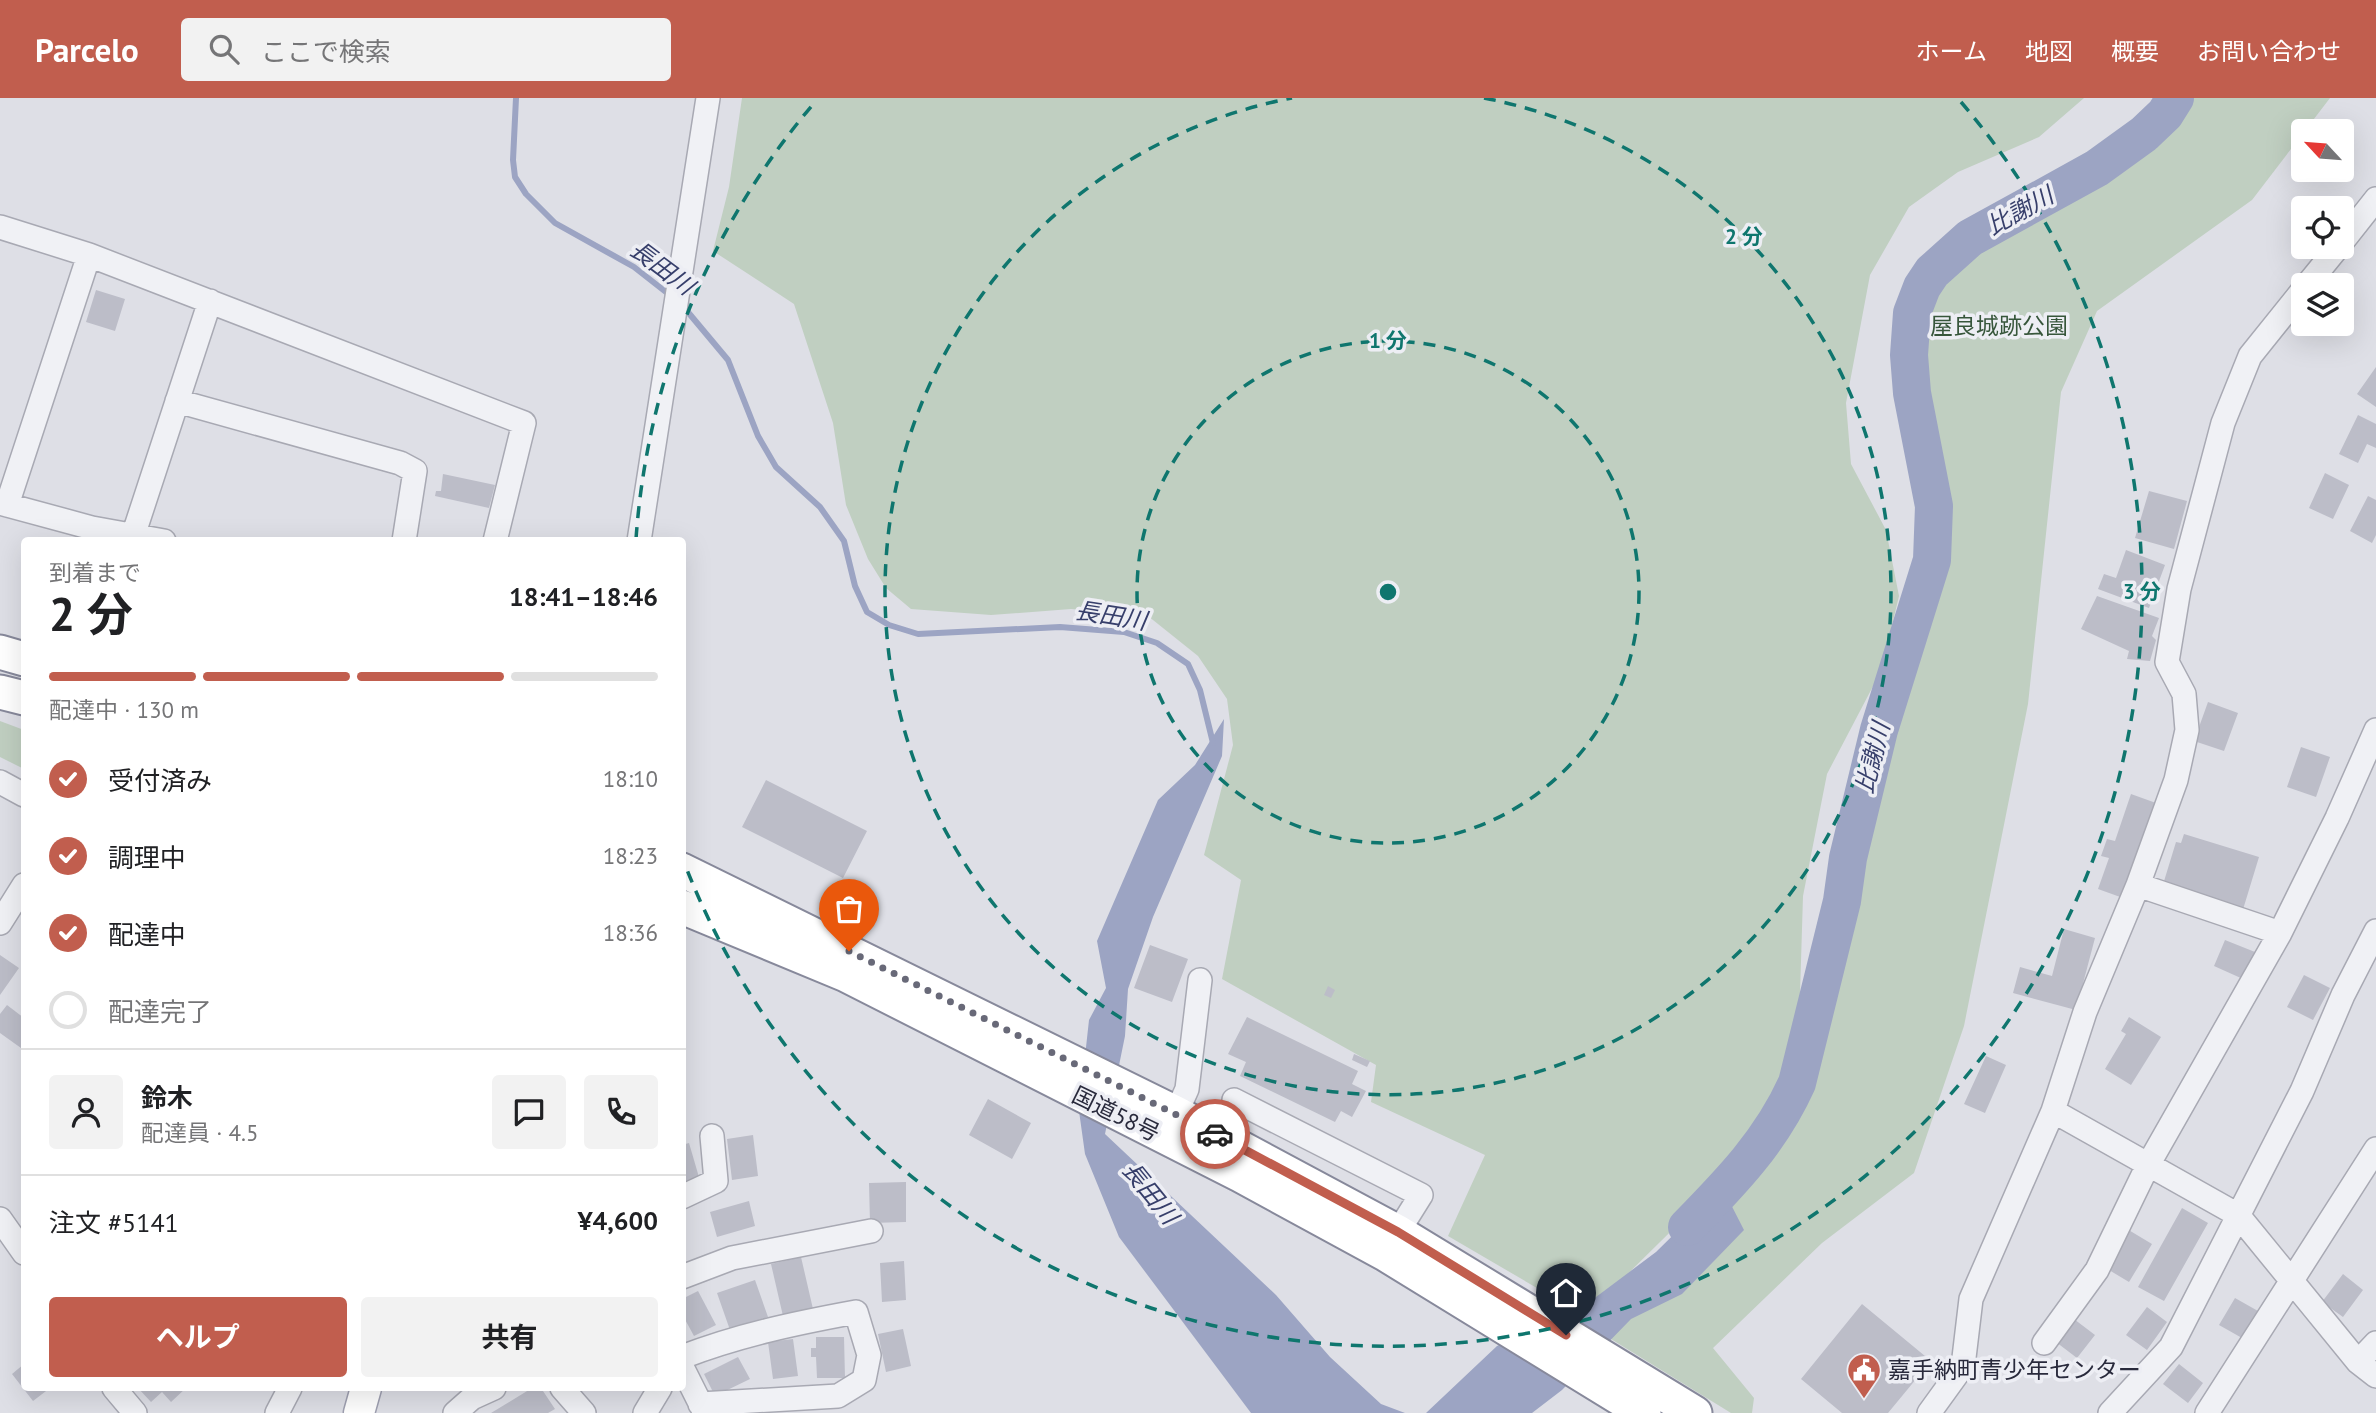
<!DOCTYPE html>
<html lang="ja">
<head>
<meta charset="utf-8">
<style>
  :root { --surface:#fff; --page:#f2f2f2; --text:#202124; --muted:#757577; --line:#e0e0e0; --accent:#c15e4e }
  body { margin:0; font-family:"PT Sans","Noto Sans JP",sans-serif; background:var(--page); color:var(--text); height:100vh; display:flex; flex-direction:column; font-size:26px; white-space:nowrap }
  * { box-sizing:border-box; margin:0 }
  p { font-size:23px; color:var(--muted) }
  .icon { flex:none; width:38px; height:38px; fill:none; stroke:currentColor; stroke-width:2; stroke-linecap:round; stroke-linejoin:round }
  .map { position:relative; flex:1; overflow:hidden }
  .details { position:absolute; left:21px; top:439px; width:665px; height:854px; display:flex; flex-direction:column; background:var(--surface); border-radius:7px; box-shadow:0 7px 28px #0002 }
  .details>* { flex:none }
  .needle { width:46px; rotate:296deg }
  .controls { position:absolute; left:2291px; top:21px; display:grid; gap:14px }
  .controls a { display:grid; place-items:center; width:63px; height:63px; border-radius:7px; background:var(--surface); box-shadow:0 7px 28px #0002; font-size:35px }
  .pin { position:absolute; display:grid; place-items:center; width:60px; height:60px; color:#fff; margin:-72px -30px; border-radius:50% 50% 50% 0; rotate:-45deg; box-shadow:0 0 7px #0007 }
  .pin .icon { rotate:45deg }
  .courier { position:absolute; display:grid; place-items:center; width:70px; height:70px; margin:-35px; border:5px solid #c15e4e; border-radius:50%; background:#fff; color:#222; box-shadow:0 2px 9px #0007 }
  .summary em { font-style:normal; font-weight:700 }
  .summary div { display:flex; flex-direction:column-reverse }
  .summary { display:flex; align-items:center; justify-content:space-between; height:119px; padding:0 28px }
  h1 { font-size:46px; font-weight:700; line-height:52px }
  .bar { display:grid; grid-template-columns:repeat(4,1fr); gap:10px 7px; align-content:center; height:84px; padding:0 28px }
  .bar i { height:9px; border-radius:5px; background:var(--line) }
  .bar .on { background:var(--accent) }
  .bar p { grid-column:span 4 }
  .line { display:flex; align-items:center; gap:18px; padding:0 28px; border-top:2px solid var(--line) }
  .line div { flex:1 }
  .round { display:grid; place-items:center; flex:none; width:74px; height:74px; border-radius:7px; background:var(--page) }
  ol { padding:0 28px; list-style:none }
  li { display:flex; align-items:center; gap:21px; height:77px }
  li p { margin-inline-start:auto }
  li .icon { padding:7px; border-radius:50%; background:var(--accent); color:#fff; stroke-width:4 }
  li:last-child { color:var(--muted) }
  li i { width:38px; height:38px; border:4px solid var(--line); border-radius:50% }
  .button { display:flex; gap:14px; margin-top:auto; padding:14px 28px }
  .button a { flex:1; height:80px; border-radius:7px; background:var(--accent); color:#fff; font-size:28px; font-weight:700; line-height:80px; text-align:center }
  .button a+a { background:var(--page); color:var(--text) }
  header { display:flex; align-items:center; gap:42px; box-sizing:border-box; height:98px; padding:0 35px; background:var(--accent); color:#fff }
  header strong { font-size:33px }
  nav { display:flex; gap:38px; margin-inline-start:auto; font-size:24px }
  .search { width:490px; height:63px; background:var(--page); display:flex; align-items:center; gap:18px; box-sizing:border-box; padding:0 24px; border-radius:7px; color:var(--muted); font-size:26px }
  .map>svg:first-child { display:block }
  .green { fill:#c0cfc1 }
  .water { fill:#9ca4c3 }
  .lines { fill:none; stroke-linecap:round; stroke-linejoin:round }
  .stream { stroke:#9ca4c3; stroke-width:6 }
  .river { stroke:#9ca4c3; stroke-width:38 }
  .building { fill:#bcbdc8 }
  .minor-casing { stroke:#a8a9b3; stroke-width:26 }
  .major-casing { stroke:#9fa0b1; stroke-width:33 }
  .highway-casing { stroke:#87899b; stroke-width:37 }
  .minor { stroke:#f0f1f5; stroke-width:23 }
  .major { stroke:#fff; stroke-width:30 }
  .highway { stroke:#fff; stroke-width:33 }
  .done { stroke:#686978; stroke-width:7; stroke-dasharray:0 12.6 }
  .route { stroke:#c15e4e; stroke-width:9 }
  .ring { fill:none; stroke:#0f766e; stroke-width:3.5; stroke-dasharray:12 9 }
  .labels { text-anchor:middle; stroke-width:7; stroke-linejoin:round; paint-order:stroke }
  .park-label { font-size:23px; fill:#37563b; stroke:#edeef4 }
  .street-label { font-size:23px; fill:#292a3c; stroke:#edeef4 }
  .poi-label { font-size:23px; fill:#292a3c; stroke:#edeef4; text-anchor:start }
  .water-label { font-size:24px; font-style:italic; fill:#373f6b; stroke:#edeef4 }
  .centre { fill:#0f766e; stroke:#edeef4; stroke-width:3.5 }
  .ring-label { font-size:21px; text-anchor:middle; font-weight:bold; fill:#0f766e; stroke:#edeef4; stroke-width:7; stroke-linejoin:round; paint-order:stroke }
</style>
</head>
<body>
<header>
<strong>Parcelo</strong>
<div class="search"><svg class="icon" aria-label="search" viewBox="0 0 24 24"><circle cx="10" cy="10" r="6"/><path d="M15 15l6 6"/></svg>ここで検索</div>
<nav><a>ホーム</a><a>地図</a><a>概要</a><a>お問い合わせ</a></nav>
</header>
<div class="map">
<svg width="2376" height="1315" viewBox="0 0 2376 1315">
  <rect width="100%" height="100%" fill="#dedfe6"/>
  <path class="green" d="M742 0H2084L2039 39 1958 74 1909 109 1870 177 1846 305 1851 366 1886 432 1899 498 1881 573 1827 676 1803 798 1800 896 1791 985 1733 1072 1585 1218 1448 1138 1485 1057 1371 1004 1376 967 1222 881 1241 782 1204 757 1233 647 1227 601 1198 558 1148 518 1071 511 991 517 911 511 886 490 868 461 846 407 833 325 794 206 713 153 729 89Z
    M2171 0H2330L2252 102 2097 213 2061 294 2028 606 1964 928 1914 1075 1822 1145 1713 1250 1754 1300 1752 1315H1731L1585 1225 1743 1073 1797 985 1848 760 1889 600 1928 478 1934 408 1909 257 1922 189 1952 156 2113 59 2165 16Z
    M0 623 24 632V671L0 659Z"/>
  <path class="water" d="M1224 621 1222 658 1153 819 1128 891 1125 938 1105 1036 1276 1197 1330 1259 1381 1306 1405 1315H1251L1119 1139 1085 1056 1079 1013 1089 922 1106 890 1097 843 1158 702 1195 667Z
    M1722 1089 1744 1132 1682 1196 1631 1221 1562 1292 1532 1315H1426L1497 1248 1592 1202 1656 1154Z"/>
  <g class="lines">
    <path class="stream" d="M516 0 513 62 515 79 526 96 555 125 634 169 671 198
      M682 207 728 262 758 338 776 369 820 409 844 443 855 488 867 514 889 527 918 536 1060 529 1124 534 1157 545 1188 566 1200 592 1213 645"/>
    <path class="river" d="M1687 1129C1731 1084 1771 1043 1797 985L1842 803 1848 760 1879 632 1932 462 1934 408 1912 295 1909 257 1912 215 1922 189 1932 174 1970 140 2097 70 2144 36 2165 16 2175 0"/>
  </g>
  <path class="building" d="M96 192 125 201 115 233 86 224Z
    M2376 269V309L2357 296Z
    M2358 317 2376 326V350L2367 346 2358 365 2339 356Z
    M2325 375 2349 387 2333 421 2309 410Z
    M443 376 495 387 489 410 435 398 436 393H441Z
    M2149 393 2187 403 2174 451 2135 440Z
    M2368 398 2376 402V437L2372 445 2350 433Z
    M2126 452 2165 467 2149 510 2098 491 2104 476 2116 480Z
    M2097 498 2159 520 2152 538 2156 542 2150 563 2127 561 2129 553 2081 531Z
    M2208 604 2238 615 2224 653 2194 643Z
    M2301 649 2330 659 2316 699 2287 689Z
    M766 682 867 733 843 780 742 729Z
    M2131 696 2156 705 2123 800 2098 791 2109 760 2101 758 2107 741 2115 743Z
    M2184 736 2259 759 2241 818 2161 793 2176 744 2181 745Z
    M2064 831 2095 840 2076 912 2013 895 2020 869 2052 878Z
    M2225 842 2255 854 2243 881 2214 868Z
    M1150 847 1188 861 1172 904 1134 890Z
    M0 857 19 870 0 897Z
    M2304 877 2330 890 2313 922 2287 909Z
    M1328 888 1335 892 1331 900 1324 897Z
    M7 907 24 920V945L21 950 0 935V916Z
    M1247 919 1358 973 1352 986 1366 993 1352 1019 1341 1013 1335 1024 1240 978 1246 964 1228 956Z
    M2129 919 2161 939 2131 987 2105 971 2126 936 2121 933Z
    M1354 956 1370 963 1367 969 1352 962Z
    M1986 958 2006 967 1985 1015 1964 1006Z
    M988 1001 1031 1025 1012 1061 969 1037Z
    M753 1037 758 1078 732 1082 727 1041Z
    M689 1045 701 1086 682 1092V1047Z
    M906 1084V1124L870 1125 869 1085Z
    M749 1103 755 1128 717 1139 710 1114Z
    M2182 1110 2208 1125 2164 1203 2138 1189Z
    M2127 1131 2152 1146 2129 1184 2104 1169Z
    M801 1159 813 1211 783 1218 771 1166Z
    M904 1163 906 1202 882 1204 880 1165Z
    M2343 1176 2363 1192 2343 1219 2322 1204Z
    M755 1182 768 1219 730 1232 717 1195Z
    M698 1193 716 1227 694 1238 682 1216V1201Z
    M2235 1200 2258 1213 2242 1240 2219 1227Z
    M1862 1206 1931 1263 1888 1315H1842L1801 1281Z
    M2147 1209 2167 1224 2147 1252 2126 1237Z
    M2070 1218 2095 1237 2077 1260 2052 1241Z
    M903 1231 911 1268 886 1274 878 1236Z
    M816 1239H844L845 1280H817L816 1259H811V1250H816Z
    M793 1241 798 1278 773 1281 768 1244Z
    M738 1259 750 1281 715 1298 704 1276Z
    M24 1266V1290H50L33 1303 12 1276Z
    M2179 1266 2203 1285 2188 1305 2163 1286Z
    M138 1290H186L171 1304 162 1294 151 1304Z
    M532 1290H541L555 1311 548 1315H491Z"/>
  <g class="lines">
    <g class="minor-casing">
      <path id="minor" d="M0 129 89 157 524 325 495 443
        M2342 144 2376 101
        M2307 187 2338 149
        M177 303 400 365 415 373 404 443
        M0 405 92 430 164 443
        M7 407 89 157
        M133 438 210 203
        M639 443 708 0
        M0 684 24 697
        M2138 787 2280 835
        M0 825 24 787
        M1234 1002 1421 1097 1391 1145
        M2053 1013 2238 1117 2358 1264 2376 1278
        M1170 1029 1187 991 1200 882
        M682 1099 716 1083 712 1038
        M0 1121 24 1155
        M682 1179 732 1160 871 1133
        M2044 1245 2097 1172 2148 1067 2280 835 2337 720 2376 632
        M682 1259C739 1237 796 1225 856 1214L869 1257 864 1282 838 1298 700 1306
        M2358 1264 2376 1245
        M682 1269 705 1315
        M114 1290 135 1315
        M562 1290 584 1315
        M277 1315 290 1290
        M455 1315 472 1300 494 1290
        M645 1315 660 1290
        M1929 1315 1963 1268 1971 1201 2053 1013 2085 914 2138 787 2176 682 2187 632 2184 596 2167 564 2179 491 2223 325 2250 258 2303 192
        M2110 1315 2171 1249 2302 993 2343 897 2376 833
        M2207 1315 2376 1051"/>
    </g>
    <g class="major-casing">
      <path id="major" d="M359 1315 366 1290"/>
    </g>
    <g class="highway-casing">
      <path id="highway" d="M0 554 24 561
        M0 594 24 600
        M682 772 1176 1015 1398 1134 1695 1315
        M682 809 846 877 1240 1077 1385 1156 1644 1315"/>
    </g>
    <use href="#minor" class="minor"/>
    <use href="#major" class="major"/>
    <use href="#highway" class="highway"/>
  </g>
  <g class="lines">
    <path class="done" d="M849 853 1215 1036"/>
    <path class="route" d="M1215 1036 1398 1134 1566 1237"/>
  </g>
  <g class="ring">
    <circle cx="1388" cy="494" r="251"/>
    <path d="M1484 0A503 503 0 1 1 1292 0"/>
    <path d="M636 441A754 754 0 0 1 815 4M1961 4A754 754 0 1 1 684 764"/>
  </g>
  <defs>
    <g id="civic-pin" transform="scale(1.75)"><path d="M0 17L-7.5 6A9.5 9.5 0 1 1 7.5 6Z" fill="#c15e4e" stroke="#edeef4"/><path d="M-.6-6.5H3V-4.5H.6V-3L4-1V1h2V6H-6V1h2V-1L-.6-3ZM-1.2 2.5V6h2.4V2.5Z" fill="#fff"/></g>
  </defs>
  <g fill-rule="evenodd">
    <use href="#civic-pin" x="1864" y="1272"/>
  </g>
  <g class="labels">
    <g class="park-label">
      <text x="1999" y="236">屋良城跡公園</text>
    </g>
    <g class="street-label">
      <text transform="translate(1116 1016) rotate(26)" y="8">国道58号</text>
    </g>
    <g class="poi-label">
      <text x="1888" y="1280">嘉手納町青少年センター</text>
    </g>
    <g class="water-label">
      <text transform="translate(2020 113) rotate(-29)" y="8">比謝川</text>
      <text transform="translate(662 170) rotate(37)" y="8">長田川</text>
      <text transform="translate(1111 518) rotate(9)" y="8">長田川</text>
      <text transform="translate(1873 660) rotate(-76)" y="8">比謝川</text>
      <text transform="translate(1150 1095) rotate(51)" y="8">長田川</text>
    </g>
  </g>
  <circle cx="1388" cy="494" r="10" class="centre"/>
  <g class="ring-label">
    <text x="1744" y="146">2 分</text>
    <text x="1388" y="250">1 分</text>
    <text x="2142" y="501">3 分</text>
  </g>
</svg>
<div class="controls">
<a><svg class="needle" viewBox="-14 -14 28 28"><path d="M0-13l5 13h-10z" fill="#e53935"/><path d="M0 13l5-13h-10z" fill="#757577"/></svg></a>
<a><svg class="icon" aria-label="locate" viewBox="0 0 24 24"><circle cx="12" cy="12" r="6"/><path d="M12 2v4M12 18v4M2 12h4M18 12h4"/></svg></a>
<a><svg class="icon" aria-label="layers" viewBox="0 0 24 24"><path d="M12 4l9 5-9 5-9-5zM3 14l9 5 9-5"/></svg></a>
</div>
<div class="pin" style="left:849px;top:853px;background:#ea580c"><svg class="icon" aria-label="bag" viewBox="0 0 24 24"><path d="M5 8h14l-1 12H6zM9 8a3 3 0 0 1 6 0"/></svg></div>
<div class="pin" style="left:1566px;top:1237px;background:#1f2937"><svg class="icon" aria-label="home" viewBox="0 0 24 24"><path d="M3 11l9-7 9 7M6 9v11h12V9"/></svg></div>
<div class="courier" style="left:1215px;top:1036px"><svg class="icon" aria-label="car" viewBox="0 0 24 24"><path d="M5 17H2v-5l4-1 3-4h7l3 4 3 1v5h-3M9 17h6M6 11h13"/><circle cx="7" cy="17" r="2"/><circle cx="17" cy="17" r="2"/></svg></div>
<section class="details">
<div class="summary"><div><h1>2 分</h1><p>到着まで</p></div><em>18:41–18:46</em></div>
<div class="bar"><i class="on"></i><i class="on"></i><i class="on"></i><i></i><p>配達中 · 130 m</p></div>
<ol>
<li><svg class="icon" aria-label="check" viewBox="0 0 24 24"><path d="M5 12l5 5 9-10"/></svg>受付済み<p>18:10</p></li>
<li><svg class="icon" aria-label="check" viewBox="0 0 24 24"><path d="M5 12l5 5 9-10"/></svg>調理中<p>18:23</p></li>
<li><svg class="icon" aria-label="check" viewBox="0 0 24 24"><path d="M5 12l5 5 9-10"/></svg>配達中<p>18:36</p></li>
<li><i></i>配達完了</li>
</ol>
<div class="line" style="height:126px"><a class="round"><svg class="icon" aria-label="person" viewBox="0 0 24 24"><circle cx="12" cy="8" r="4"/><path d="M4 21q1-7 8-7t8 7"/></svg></a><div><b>鈴木</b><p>配達員 · 4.5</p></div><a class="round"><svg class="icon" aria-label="chat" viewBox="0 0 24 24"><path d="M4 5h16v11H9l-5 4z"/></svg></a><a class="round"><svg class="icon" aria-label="phone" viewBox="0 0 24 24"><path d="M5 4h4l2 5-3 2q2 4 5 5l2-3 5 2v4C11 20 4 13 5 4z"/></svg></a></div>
<div class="line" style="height:91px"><div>注文 #5141</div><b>¥4,600</b></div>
<div class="button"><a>ヘルプ</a><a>共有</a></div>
</section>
</div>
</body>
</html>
